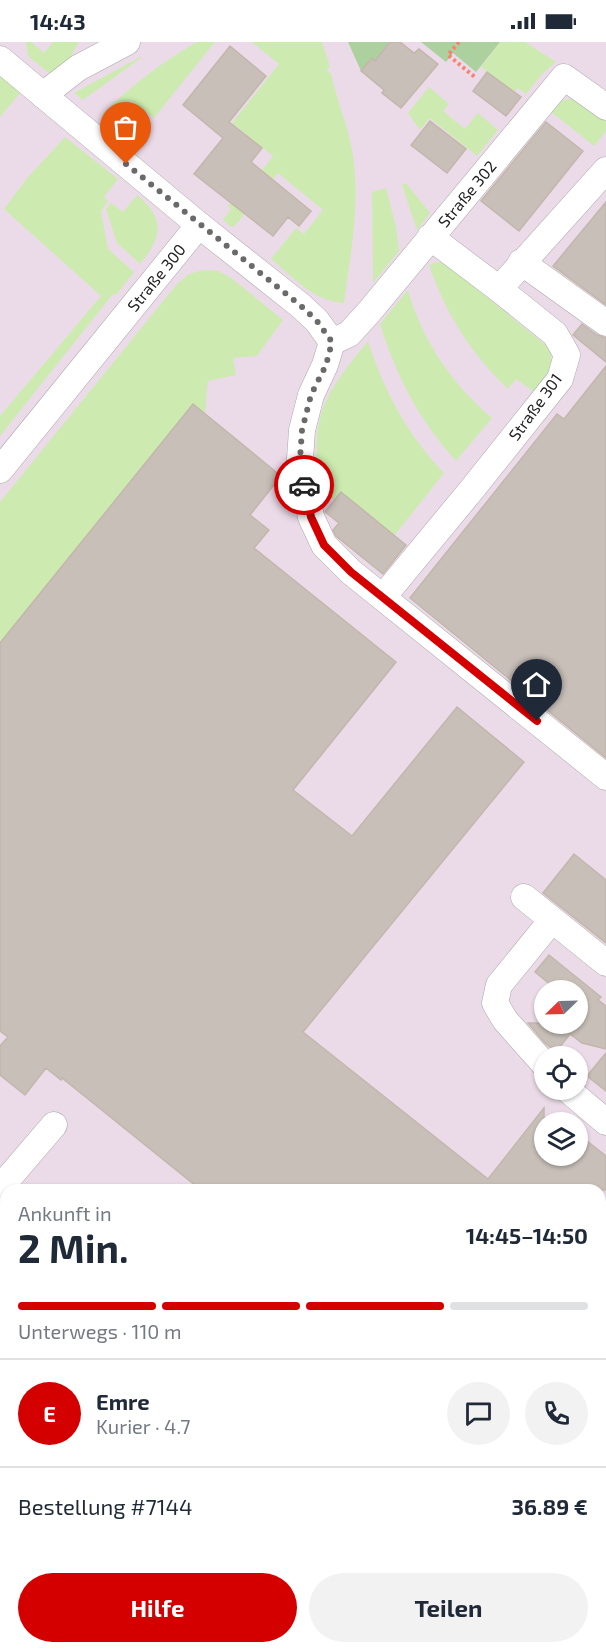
<!DOCTYPE html>
<html lang="de">
<head>
<meta charset="utf-8">
<style>
  :root { --surface:#fff; --page:#f2f2f3; --text:#1f2937; --muted:#747a83; --line:#e0e1e3; --accent:#d40000 }
  body { margin:0; font-family:"Exo 2",sans-serif; background:var(--page); color:var(--text); height:100vh; display:flex; flex-direction:column; font-size:22px; white-space:nowrap }
  * { box-sizing:border-box; margin:0 }
  p { font-size:20px; color:var(--muted) }
  .icon { flex:none; width:33px; height:33px; fill:none; stroke:currentColor; stroke-width:2; stroke-linecap:round; stroke-linejoin:round }
  .map { position:relative; flex:1; overflow:hidden }
  .drawer { position:absolute; left:0px; top:1142px; width:606px; height:470px; display:flex; flex-direction:column; background:var(--surface); border-radius:18px 18px 0 0; box-shadow:0 2px 4px #0004 }
  .drawer>* { flex:none }
  .needle { width:39px; rotate:247deg }
  .buttons { position:absolute; left:534px; top:938px; display:grid; gap:12px }
  .buttons a { display:grid; place-items:center; width:54px; height:54px; border-radius:50%; background:var(--surface); box-shadow:0 2px 4px #0004; font-size:30px }
  .pin { position:absolute; display:grid; place-items:center; width:51px; height:51px; color:#fff; margin:-62px -26px; border-radius:50% 50% 50% 0; rotate:-45deg; box-shadow:0 0 6px #0007 }
  .pin .icon { rotate:45deg }
  .courier { position:absolute; display:grid; place-items:center; width:60px; height:60px; margin:-30px; border:4px solid #d40000; border-radius:50%; background:#fff; color:#222; box-shadow:0 2px 8px #0007 }
  .summary em { font-style:normal; font-weight:700 }
  .summary div { display:flex; flex-direction:column-reverse }
  .summary { display:flex; align-items:center; justify-content:space-between; height:102px; padding:0 18px }
  h1 { font-size:39px; font-weight:700; line-height:45px }
  .bar { display:grid; grid-template-columns:repeat(4,1fr); gap:9px 6px; align-content:center; height:72px; padding:0 18px }
  .bar i { height:8px; border-radius:4px; background:var(--line) }
  .bar .selected { background:var(--accent) }
  .bar p { grid-column:span 4 }
  .line { display:flex; align-items:center; gap:15px; padding:0 18px; border-top:2px solid var(--line) }
  .line div { flex:1 }
  .round { display:grid; place-items:center; flex:none; width:63px; height:63px; border-radius:32px; background:var(--page) }
  .cta { display:flex; gap:12px; margin-top:auto; padding:12px 18px }
  .cta a { flex:1; height:69px; border-radius:36px; background:var(--accent); color:#fff; font-size:24px; font-weight:700; line-height:69px; text-align:center }
  .cta a+a { background:var(--page); color:var(--text) }
  .status { display:flex; justify-content:space-between; align-items:center; height:42px; padding:0 30px; background:var(--surface); direction:ltr }
  .status svg { height:16px; fill:currentColor }
  .map>svg:first-child { display:block }
  .industrial { fill:#ebdbe8; fill-rule:evenodd }
  .grass { fill:#cdebb0 }
  .forest { fill:#add19e }
  .building { fill:#c7bfb8; stroke:#c4b6ab; stroke-width:1.5 }
  .lines { fill:none; stroke-linecap:round; stroke-linejoin:round }
  .minor-casing { stroke:#a9a9a9; stroke-width:27 }
  .path { stroke:#fa8072; stroke-width:4; stroke-dasharray:3 3; stroke-linecap:butt }
  .minor { stroke:#fff; stroke-width:26 }
  .done { stroke:#6b6a68; stroke-width:6; stroke-dasharray:0 10.8 }
  .route { stroke:#d40000; stroke-width:8 }
  .labels { text-anchor:middle; stroke-width:6; stroke-linejoin:round; paint-order:stroke }
  .street-label { font-size:16px; fill:#222; stroke:#fff }
</style>
</head>
<body>
<div class="status"><b>14:43</b><svg viewBox="0 0 49 12"><path d="M0 12V9h3v3zM5 12V6h3v6zM10 12V3h3v9zM15 12V0h3v12zM26 1h20v11H26zM47 4h2v5h-2z"/></svg></div>
<div class="map">
<svg width="606" height="1610" viewBox="0 0 606 1610">
  <rect width="100%" height="100%" fill="#f2efe9"/>
  <path class="industrial" d="M0 0H606V1610H0ZM544 948H578V981H544ZM544 1014H578V1047H544ZM544 1080H578V1113H544ZM6 1148H600V1605H6Z"/>
  <path class="grass" d="M26 0H31L44 11 53 0H79L65 25 50 32 28 14Z
    M197 0H215L154 76 131 59 113 82 102 73C130 44 162 20 197 0Z
    M252 0H322L330 25 327 27 329 31H331C336 56 346 78 351 103 362 155 351 209 344 261 314 260 293 235 271 217L296 186 304 192 323 168 278 131 233 186 223 178 231 167 228 164 240 149 244 151 273 114 232 81 279 22Z
    M500 0H525L556 20 542 32 526 52 518 46 514 50 481 25Z
    M140 15 141 16 83 58 74 51Z
    M0 30 21 50 0 75Z
    M429 45 449 62 443 69 465 87 478 71 498 88 477 114 430 76 420 88 408 71Z
    M573 56 606 70V89L594 104 549 68 561 59Z
    M65 95 118 137 104 155 108 159 101 169 108 207 134 230 116 253 113 252 0 394V374L101 254 4 167 28 135Z
    M406 141 430 171 417 188 402 143Z
    M386 146 396 185 399 209 373 241 372 150Z
    M137 153C166 176 162 196 140 222L117 201 106 167 111 161 123 170Z
    M436 220 445 221 548 305C557 325 546 335 534 350L516 337 508 347C470 310 447 274 429 223Z
    M203 228 218 229 230 235 283 278 257 314 233 316 236 333 208 339 205 372 192 363 0 601V460L177 242 189 232Z
    M408 248C423 300 452 342 492 376L456 419C420 379 396 334 380 282Z
    M368 299C384 349 407 392 444 431L394 494 342 451 335 459 320 446C309 374 324 353 368 299Z
    M0 1399 6 1406V1467L0 1479Z"/>
  <path class="forest" d="M348 0H390L375 19 371 17 361 29Z
    M421 0H500L476 30 453 11 446 20Z"/>
  <path class="building" d="M390 0H400L414 11 419 7 438 22 401 66 382 51 384 48 361 29 372 16 375 19Z
    M230 4 266 34 229 80 262 106 251 120 311 169 299 184 288 175 273 194 194 132 223 96 183 63Z
    M487 30 521 55 506 74 473 49Z
    M430 79 466 107 447 131 411 103Z
    M546 80 583 109 519 189 481 159Z
    M606 160V263L553 224Z
    M582 282 597 293 606 296V320L573 293Z
    M606 324V716L410 556 557 372 564 377Z
    M193 362 281 434 250 473 269 488 254 506 396 620 293 748 352 794 457 665 524 720 303 990 488 1137 544 1066V1113H578V1092L606 1114V1148H201L62 1036 61 1038 46 1026 25 1053 0 1033V1004L8 995 0 989V601Z
    M341 450 406 503 383 532 336 494 333 488 339 481 325 470Z
    M574 812 606 838V901L543 851Z
    M549 913 601 955 598 958 606 964V1007L582 1001 570 992 556 1010 545 1001 528 981H578V948H557L535 930Z
    M606 1011V1049L587 1034Z"/>
  <g class="lines">
    <g class="minor-casing">
      <g id="minor">
        <path d="M0 17 199 183"/>
        <path d="M43 53 78 26 127 0"/>
        <path d="M521 220 606 281"/>
        <path d="M499 247 606 128"/>
        <path d="M332 300 325 323 311 353 302 388 300 417 311 475 324 503 351 530 606 735"/>
        <path id="s1" d="M332 300 349 292 369 270 564 35 606 65"/>
        <path id="s2" d="M0 428 199 183 301 264 317 279 332 300"/>
        <path d="M383 555 473 446 560 337 567 313 555 292 499 247 430 195"/>
        <path d="M524 855 606 921"/>
        <path d="M544 1022 505 978 495 961 499 943 552 878"/>
        <path d="M567 1047 606 1080"/>
        <path d="M0 1146 54 1083"/>
        <path d="M0 1342 6 1349"/>
        <path d="M600 1604 606 1609"/>
        <path d="M304 1605 310 1610"/>
        <path d="M35 1610 39 1605"/>
      </g>
    </g>
    <path class="path" d="M459 0 448 13 476 36"/>
    <use href="#minor" class="minor"/>
  </g>
  <g class="lines">
    <path class="done" d="M126 122 301 264 317 279 332 300 326 323 311 353 302 388 300 417 304 443"/>
    <path class="route" d="M304 443 311 475 324 503 351 530 537 679"/>
  </g>
  <g class="labels">
    <g class="street-label">
      <text dy="6" stroke="none"><textPath href="#s1" startOffset="202">Straße 302</textPath></text>
      <text dy="6" stroke="none"><textPath href="#s2" startOffset="248">Straße 300</textPath></text>
      <text transform="translate(535 365) rotate(-54)" y="6">Straße 301</text>
    </g>
  </g>
</svg>
<div class="buttons">
<a><svg class="needle" viewBox="-14 -14 28 28"><path d="M0-13l5 13h-10z" fill="#e53935"/><path d="M0 13l5-13h-10z" fill="#747a83"/></svg></a>
<a><svg class="icon" aria-label="locate" viewBox="0 0 24 24"><circle cx="12" cy="12" r="6"/><path d="M12 2v4M12 18v4M2 12h4M18 12h4"/></svg></a>
<a><svg class="icon" aria-label="layers" viewBox="0 0 24 24"><path d="M12 4l9 5-9 5-9-5zM3 14l9 5 9-5"/></svg></a>
</div>
<div class="pin" style="left:126px;top:122px;background:#ea580c"><svg class="icon" aria-label="bag" viewBox="0 0 24 24"><path d="M5 8h14l-1 12H6zM9 8a3 3 0 0 1 6 0"/></svg></div>
<div class="pin" style="left:537px;top:679px;background:#1f2937"><svg class="icon" aria-label="home" viewBox="0 0 24 24"><path d="M3 11l9-7 9 7M6 9v11h12V9"/></svg></div>
<div class="courier" style="left:304px;top:443px"><svg class="icon" aria-label="car" viewBox="0 0 24 24"><path d="M5 17H2v-5l4-1 3-4h7l3 4 3 1v5h-3M9 17h6M6 11h13"/><circle cx="7" cy="17" r="2"/><circle cx="17" cy="17" r="2"/></svg></div>
<section class="drawer">
<div class="summary"><div><h1>2 Min.</h1><p>Ankunft in</p></div><em>14:45–14:50</em></div>
<div class="bar"><i class="selected"></i><i class="selected"></i><i class="selected"></i><i></i><p>Unterwegs · 110 m</p></div>
<div class="line" style="height:108px"><b class="round" style="background:var(--accent);color:#fff">E</b><div><b>Emre</b><p>Kurier · 4.7</p></div><a class="round"><svg class="icon" aria-label="chat" viewBox="0 0 24 24"><path d="M4 5h16v11H9l-5 4z"/></svg></a><a class="round"><svg class="icon" aria-label="phone" viewBox="0 0 24 24"><path d="M5 4h4l2 5-3 2q2 4 5 5l2-3 5 2v4C11 20 4 13 5 4z"/></svg></a></div>
<div class="line" style="height:78px"><div>Bestellung #7144</div><b>36.89 €</b></div>
<div class="cta"><a>Hilfe</a><a>Teilen</a></div>
</section>
</div>
</body>
</html>
